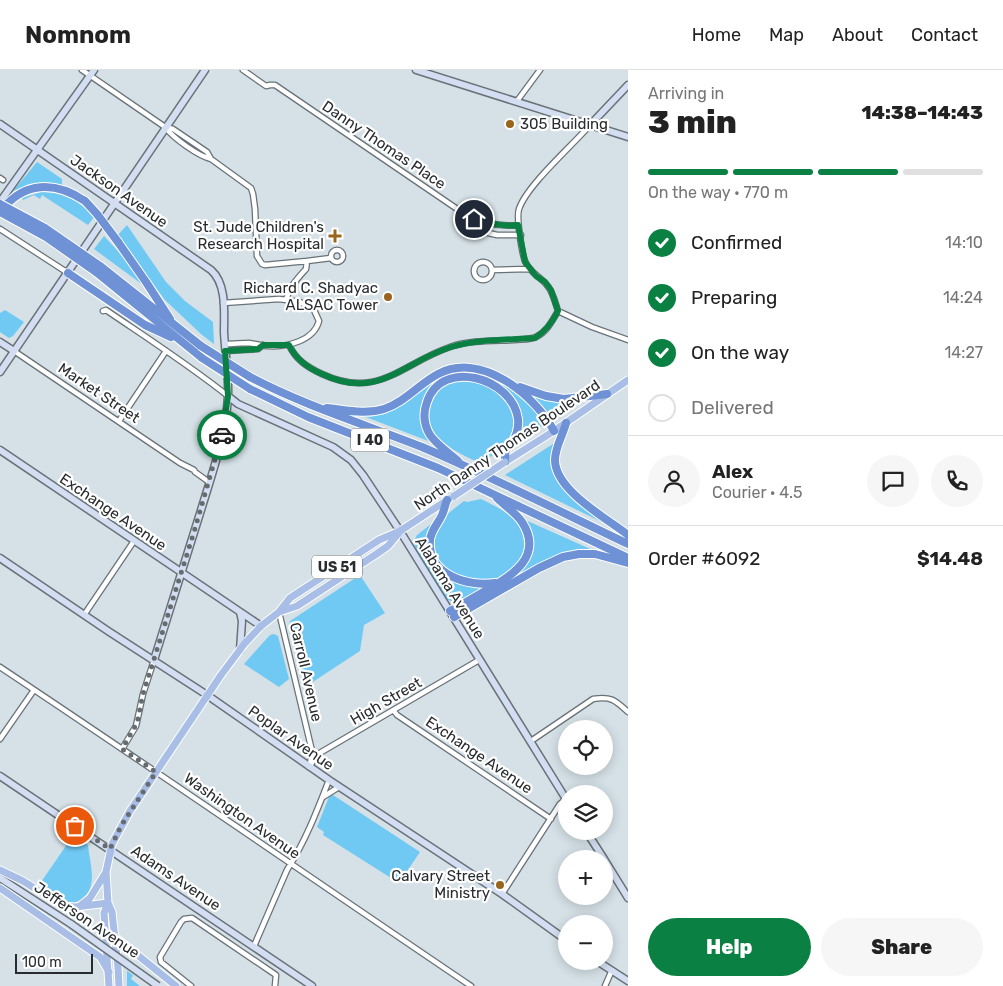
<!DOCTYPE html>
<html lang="en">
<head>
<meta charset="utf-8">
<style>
  :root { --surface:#fff; --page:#f6f6f6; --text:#222; --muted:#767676; --line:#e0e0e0; --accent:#0b8043 }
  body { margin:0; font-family:Rubik,sans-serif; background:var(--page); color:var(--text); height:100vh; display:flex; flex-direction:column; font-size:19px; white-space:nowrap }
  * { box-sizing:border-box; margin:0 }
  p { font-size:16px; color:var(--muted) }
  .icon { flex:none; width:28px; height:28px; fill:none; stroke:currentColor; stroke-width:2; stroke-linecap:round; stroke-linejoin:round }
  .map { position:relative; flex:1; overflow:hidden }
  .details { display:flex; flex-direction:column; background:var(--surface); width:375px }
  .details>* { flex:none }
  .tools { position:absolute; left:558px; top:650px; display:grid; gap:10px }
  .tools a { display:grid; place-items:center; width:55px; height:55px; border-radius:50%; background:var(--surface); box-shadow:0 2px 12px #0003; font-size:25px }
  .scale { position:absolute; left:15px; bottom:12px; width:78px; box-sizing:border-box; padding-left:5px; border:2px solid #282c2e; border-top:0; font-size:14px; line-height:18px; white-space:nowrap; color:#282c2e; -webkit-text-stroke:4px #fff; paint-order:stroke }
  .pin { position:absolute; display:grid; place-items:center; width:42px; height:42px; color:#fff; margin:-21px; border:2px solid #fff; border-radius:50%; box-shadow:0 1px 5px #0007 }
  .courier { position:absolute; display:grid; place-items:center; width:50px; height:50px; margin:-25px; border:4px solid #0b8043; border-radius:50%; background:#fff; color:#222; box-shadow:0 1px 6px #0007 }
  .summary em { font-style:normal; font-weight:800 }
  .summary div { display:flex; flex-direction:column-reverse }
  .summary { display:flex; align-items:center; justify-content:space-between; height:85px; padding:0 20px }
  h1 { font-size:32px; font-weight:800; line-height:38px }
  .bar { display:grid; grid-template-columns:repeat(4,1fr); gap:8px 5px; align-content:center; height:60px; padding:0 20px }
  .bar i { height:6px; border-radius:4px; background:var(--line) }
  .bar .active { background:var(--accent) }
  .bar p { grid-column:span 4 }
  .line { display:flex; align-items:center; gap:12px; padding:0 20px; border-top:1px solid var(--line) }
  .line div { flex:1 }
  .round { display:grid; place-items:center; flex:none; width:52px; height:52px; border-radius:26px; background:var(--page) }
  ol { padding:0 20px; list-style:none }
  li { display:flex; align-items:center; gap:15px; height:55px }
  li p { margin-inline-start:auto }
  li .icon { padding:5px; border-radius:50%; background:var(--accent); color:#fff; stroke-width:4 }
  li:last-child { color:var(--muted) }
  li i { width:28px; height:28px; border:2px solid var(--line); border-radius:50% }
  .action { display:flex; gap:10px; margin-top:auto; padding:10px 20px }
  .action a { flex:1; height:58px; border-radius:30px; background:var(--accent); color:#fff; font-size:20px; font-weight:800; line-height:58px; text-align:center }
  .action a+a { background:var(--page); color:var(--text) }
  header { display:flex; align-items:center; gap:30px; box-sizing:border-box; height:70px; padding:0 25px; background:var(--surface); border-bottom:1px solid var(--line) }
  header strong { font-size:24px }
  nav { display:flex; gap:28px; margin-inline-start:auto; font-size:18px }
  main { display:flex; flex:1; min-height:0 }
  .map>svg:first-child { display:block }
  .green { fill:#6fc9f3 }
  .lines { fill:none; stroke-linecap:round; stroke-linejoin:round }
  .street-casing { stroke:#687277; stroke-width:7 }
  .secondary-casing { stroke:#687277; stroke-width:9 }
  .primary-casing { stroke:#fff; stroke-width:9 }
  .highway-casing { stroke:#fff; stroke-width:10 }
  .street { stroke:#fff; stroke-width:4.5 }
  .secondary { stroke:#d4def2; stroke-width:6 }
  .primary { stroke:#a8bee6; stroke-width:7 }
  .highway { stroke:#6e92d5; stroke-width:8 }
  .secondary-bridge-casing { stroke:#687277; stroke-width:9; stroke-linecap:butt }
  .primary-bridge-casing { stroke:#fff; stroke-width:9; stroke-linecap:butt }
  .highway-bridge-casing { stroke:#fff; stroke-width:10; stroke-linecap:butt }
  .secondary-bridge { stroke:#d4def2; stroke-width:6 }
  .primary-bridge { stroke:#a8bee6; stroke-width:7 }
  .highway-bridge { stroke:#6e92d5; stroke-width:8 }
  .done { stroke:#656b6f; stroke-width:5; stroke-dasharray:0 9 }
  .route { stroke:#0b8043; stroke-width:6 }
  .poi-dot { fill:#99641b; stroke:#fff; stroke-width:2 }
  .labels { text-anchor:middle; stroke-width:4.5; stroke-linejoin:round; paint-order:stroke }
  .shield { fill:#fff; stroke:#686b6d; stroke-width:1 }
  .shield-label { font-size:14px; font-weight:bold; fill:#282c2e }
  .poi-label { font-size:15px; fill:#282c2e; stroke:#fff; text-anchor:end }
  .street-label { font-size:15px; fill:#282c2e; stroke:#fff }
</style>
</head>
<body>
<header>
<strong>Nomnom</strong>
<nav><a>Home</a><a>Map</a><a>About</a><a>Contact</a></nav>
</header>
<main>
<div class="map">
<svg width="628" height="916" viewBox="0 0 628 916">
  <rect width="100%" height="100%" fill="#d5e1e7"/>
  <path class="green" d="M37 92 62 109V115L45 112 33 114 13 121Z
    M41 122C63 122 79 130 94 147L88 155 42 125 40 129 34 125 23 130 22 128Z
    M127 155 166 212 185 231 213 252 214 274 201 264 165 230 117 166Z
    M104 166 126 190 143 215 94 179Z
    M5 240 24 252 13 266 9 268 0 262V243Z
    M454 301 476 302 507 314 523 326 546 354 511 377 520 360 503 319 453 305 424 332 431 372 358 344 380 342 443 304Z
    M466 310C501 318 524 336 508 374L506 373 498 382 481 393C445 379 407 354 442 315Z
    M529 322 577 330 551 350 545 340Z
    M556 372C554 381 552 390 553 399 557 420 591 441 606 454L505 405Z
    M481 429C501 439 525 449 524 476 524 488 518 497 507 503 499 508 491 511 482 511 454 512 423 487 437 458 443 446 454 439 464 431L467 432Z
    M523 449 597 482 557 486 532 498 516 508 515 507 523 499 529 489Z
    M435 451 429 484 461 514 479 518 480 520C469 526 458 536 446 529L430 506 413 473 417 465Z
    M360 505 385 543 364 555 360 581 305 617 289 556 290 551Z
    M274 564 278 566 289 609 279 617 244 594 270 565Z
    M333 725 420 782 399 813 323 765 324 762 317 757 329 727Z
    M75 766 88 775C89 787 94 804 91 815 90 821 86 825 82 829 67 840 53 826 40 818L39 815 72 767Z
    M127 901 133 905 131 909 140 916H127Z"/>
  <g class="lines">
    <g class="street-casing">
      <path id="street" d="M82 0 165 57C173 68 198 86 211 89L251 118 253 124 255 139 257 186 262 194 265 195 307 191
        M243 0 266 16 270 15H275L466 145C482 153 500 157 518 155
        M517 31 540 0
        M591 54C573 75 527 115 519 139 516 147 522 183 525 191 529 202 539 206 546 214 553 221 555 232 558 241L592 257 628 270
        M165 57 173 59 207 82 211 89
        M0 108 3 110
        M0 159 68 203
        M471 159 497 165H521
        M331 186a6 6 0 1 1 12 0a6 6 0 1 1-12 0Z
        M474 201a9 9 0 1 1 18 0a9 9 0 1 1-18 0Z
        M492 200 530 199
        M286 230C290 216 297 209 306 199L307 191 331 188
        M223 233 279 229 300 232 314 240 319 251C314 271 287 277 269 276 262 276 256 274 249 273 241 273 233 274 225 274
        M103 241 106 240C147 268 189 295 228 326
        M289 275C296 290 307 297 322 304 378 330 401 294 450 277 470 270 493 271 514 270 521 269 530 270 536 267 547 262 552 251 558 241
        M14 281 180 393 194 400 195 402 209 412
        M225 281 258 279 263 275
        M119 351 166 281
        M279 542 312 681 310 695
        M84 545 134 471
        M0 597C158 702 314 810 471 916
        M394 641 397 645 551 749
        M0 669 34 620
        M531 671 593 629C611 626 615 630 628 642
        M122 679 136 656 143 624 154 590
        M309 697 318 684 479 590
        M323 727 339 717
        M502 824 560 734 566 729
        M254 876 287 800C305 772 317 741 329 710
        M191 916 161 892 160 887 181 852 184 849 192 848 276 905 275 916
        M605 916 612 900"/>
    </g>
    <g class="secondary-casing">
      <path id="secondary" d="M416 0 628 67
        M0 54 211 200C227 214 224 243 224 262 225 283 229 305 228 326 226 364 213 401 202 437 186 488 170 539 154 590
        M591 54 628 15
        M0 132 94 0
        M0 272 14 281
        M0 302 205 0
        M228 326 238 334 333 377 351 390 363 405 400 461 566 729
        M0 380 261 556
        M0 488 108 561 207 625 329 710 502 824 566 870
        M240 580 242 551 240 542
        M0 706 312 916
        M586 761 604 789
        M604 789 628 828
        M0 808 71 854
        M597 891 628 911"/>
    </g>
    <g class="primary-casing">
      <path id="primary" d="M505 392 554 361 628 310
        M279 542 297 536 375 485 388 476 398 464
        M0 800 23 811 63 836 75 837 108 833
        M0 818 100 887 109 902
        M108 833 104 843 109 916
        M81 835 90 828 106 802
        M115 867 176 916
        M119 916 118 897 112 842 108 833 106 802 112 774 130 741 221 605 245 573 261 556 279 542 290 528 379 470 400 461 449 429"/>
    </g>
    <g class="highway-casing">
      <path id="highway" d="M1 141C24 111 55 111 85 131
        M118 172 146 212 170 249
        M100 196 201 276
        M96 202 202 288
        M68 203 145 255 171 267
        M250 307C305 336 364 354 422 377 492 407 559 441 628 474
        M520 317 546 326 564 329 607 324
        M250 319 308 347 438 398 628 488
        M327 338C346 340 365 345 384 339 405 332 419 314 438 304 481 281 535 325 554 361
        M566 353C563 365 555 377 555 390 555 420 606 448 628 465
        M458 391C449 383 437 375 430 365 424 355 423 343 427 332 442 287 513 308 518 349 519 358 516 367 511 374 510 375 507 379 506 380 505 383 505 388 505 392
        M447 430C445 435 444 441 442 445 438 454 431 460 430 470 427 505 468 517 495 513
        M450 541C463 534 475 527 487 520 512 506 544 486 522 452 516 443 505 436 497 428
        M454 547 539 498 563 487 579 484H595L628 493"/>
    </g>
    <use href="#street" class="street"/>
    <use href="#secondary" class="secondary"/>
    <use href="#primary" class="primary"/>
    <use href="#highway" class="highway"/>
    <g class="secondary-bridge-casing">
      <path id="secondary-bridge" d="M71 854 158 916"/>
    </g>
    <g class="primary-bridge-casing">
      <path id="primary-bridge" d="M454 426 505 392"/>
    </g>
    <g class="highway-bridge-casing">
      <path id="highway-bridge" d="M85 131 97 144 118 172
        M0 134 45 158 100 196
        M0 142 46 167 96 202
        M201 276 250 307
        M202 288 250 319"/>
    </g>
    <use href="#secondary-bridge" class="secondary-bridge"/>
    <use href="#primary-bridge" class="primary-bridge"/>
    <use href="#highway-bridge" class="highway-bridge"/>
  </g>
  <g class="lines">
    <path class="done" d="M75 756 110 779 121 756 156 702 122 679 137 653 143 624 194 462 222 365"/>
    <path class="route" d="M222 365 228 326 225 281 258 279 263 275H289C296 290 308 298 322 304 379 331 402 292 451 277 477 269 508 270 535 268 546 261 552 253 558 241L551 220 545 212 536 206 525 192 518 155C503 157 490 153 474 149"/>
  </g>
  <g class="poi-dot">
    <circle cx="510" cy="54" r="5"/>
    <path d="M332.5 158.5h5v5h5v5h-5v5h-5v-5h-5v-5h5z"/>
    <circle cx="388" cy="227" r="5"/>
    <circle cx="500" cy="815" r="5"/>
  </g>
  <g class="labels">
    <g class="shield">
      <rect x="351" y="358.5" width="38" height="23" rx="4"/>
      <rect x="312" y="485.5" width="50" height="23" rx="4"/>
    </g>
    <g class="shield-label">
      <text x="370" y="375">I 40</text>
      <text x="337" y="502">US 51</text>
    </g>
    <g class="poi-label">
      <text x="520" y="59" text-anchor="start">305 Building</text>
      <text x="324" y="162">St. Jude Children's<tspan x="324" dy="17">Research Hospital</tspan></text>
      <text x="378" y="223">Richard C. Shadyac<tspan x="378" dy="17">ALSAC Tower</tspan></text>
      <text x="490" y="811">Calvary Street<tspan x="490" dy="17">Ministry</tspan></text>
    </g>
    <g class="street-label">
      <text transform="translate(384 75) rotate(34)" y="5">Danny Thomas Place</text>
      <text transform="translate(119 121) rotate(35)" y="5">Jackson Avenue</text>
      <text transform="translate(99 323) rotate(34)" y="5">Market Street</text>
      <text transform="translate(507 375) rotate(-34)" y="5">North Danny Thomas Boulevard</text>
      <text transform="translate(113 442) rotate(34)" y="5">Exchange Avenue</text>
      <text transform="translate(450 518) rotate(58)" y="5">Alabama Avenue</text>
      <text transform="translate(306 602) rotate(77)" y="5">Carroll Avenue</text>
      <text transform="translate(386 631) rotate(-30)" y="5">High Street</text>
      <text transform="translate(291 668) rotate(35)" y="5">Poplar Avenue</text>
      <text transform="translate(479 685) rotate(34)" y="5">Exchange Avenue</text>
      <text transform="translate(242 746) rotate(35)" y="5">Washington Avenue</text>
      <text transform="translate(176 808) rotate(34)" y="5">Adams Avenue</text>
      <text transform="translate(87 850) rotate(34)" y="5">Jefferson Avenue</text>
    </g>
  </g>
</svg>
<div class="tools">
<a><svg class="icon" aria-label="locate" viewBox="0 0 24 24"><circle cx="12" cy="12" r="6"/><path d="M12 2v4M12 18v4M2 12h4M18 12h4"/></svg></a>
<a><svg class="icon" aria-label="layers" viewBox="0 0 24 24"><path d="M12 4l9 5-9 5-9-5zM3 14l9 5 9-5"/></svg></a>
<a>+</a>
<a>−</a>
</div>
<div class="scale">100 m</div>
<div class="pin" style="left:75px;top:756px;background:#ea580c"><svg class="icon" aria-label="bag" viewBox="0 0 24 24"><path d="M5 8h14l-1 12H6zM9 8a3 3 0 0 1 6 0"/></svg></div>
<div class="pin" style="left:474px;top:149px;background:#1f2937"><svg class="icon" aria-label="home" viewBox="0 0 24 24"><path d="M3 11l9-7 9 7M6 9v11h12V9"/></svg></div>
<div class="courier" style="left:222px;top:365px"><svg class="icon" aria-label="car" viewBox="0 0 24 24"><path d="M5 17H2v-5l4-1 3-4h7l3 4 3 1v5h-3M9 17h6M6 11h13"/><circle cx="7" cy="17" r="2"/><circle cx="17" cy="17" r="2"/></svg></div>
</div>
<section class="details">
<div class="summary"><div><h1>3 min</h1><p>Arriving in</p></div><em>14:38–14:43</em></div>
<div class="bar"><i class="active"></i><i class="active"></i><i class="active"></i><i></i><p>On the way · 770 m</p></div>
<ol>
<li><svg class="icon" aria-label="check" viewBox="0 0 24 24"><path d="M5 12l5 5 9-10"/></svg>Confirmed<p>14:10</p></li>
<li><svg class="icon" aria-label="check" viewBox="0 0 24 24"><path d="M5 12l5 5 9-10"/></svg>Preparing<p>14:24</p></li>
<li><svg class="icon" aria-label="check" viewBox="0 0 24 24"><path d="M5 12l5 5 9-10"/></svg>On the way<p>14:27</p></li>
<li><i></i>Delivered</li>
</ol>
<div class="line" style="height:90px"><a class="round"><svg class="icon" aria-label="person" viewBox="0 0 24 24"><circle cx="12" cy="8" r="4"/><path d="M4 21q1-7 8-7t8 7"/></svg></a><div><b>Alex</b><p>Courier · 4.5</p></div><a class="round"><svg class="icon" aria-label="chat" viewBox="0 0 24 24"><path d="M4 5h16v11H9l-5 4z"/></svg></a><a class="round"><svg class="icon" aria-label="phone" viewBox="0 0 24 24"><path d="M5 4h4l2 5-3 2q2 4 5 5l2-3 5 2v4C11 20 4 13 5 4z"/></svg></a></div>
<div class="line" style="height:65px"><div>Order #6092</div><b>$14.48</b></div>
<div class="action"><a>Help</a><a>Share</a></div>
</section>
</main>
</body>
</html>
